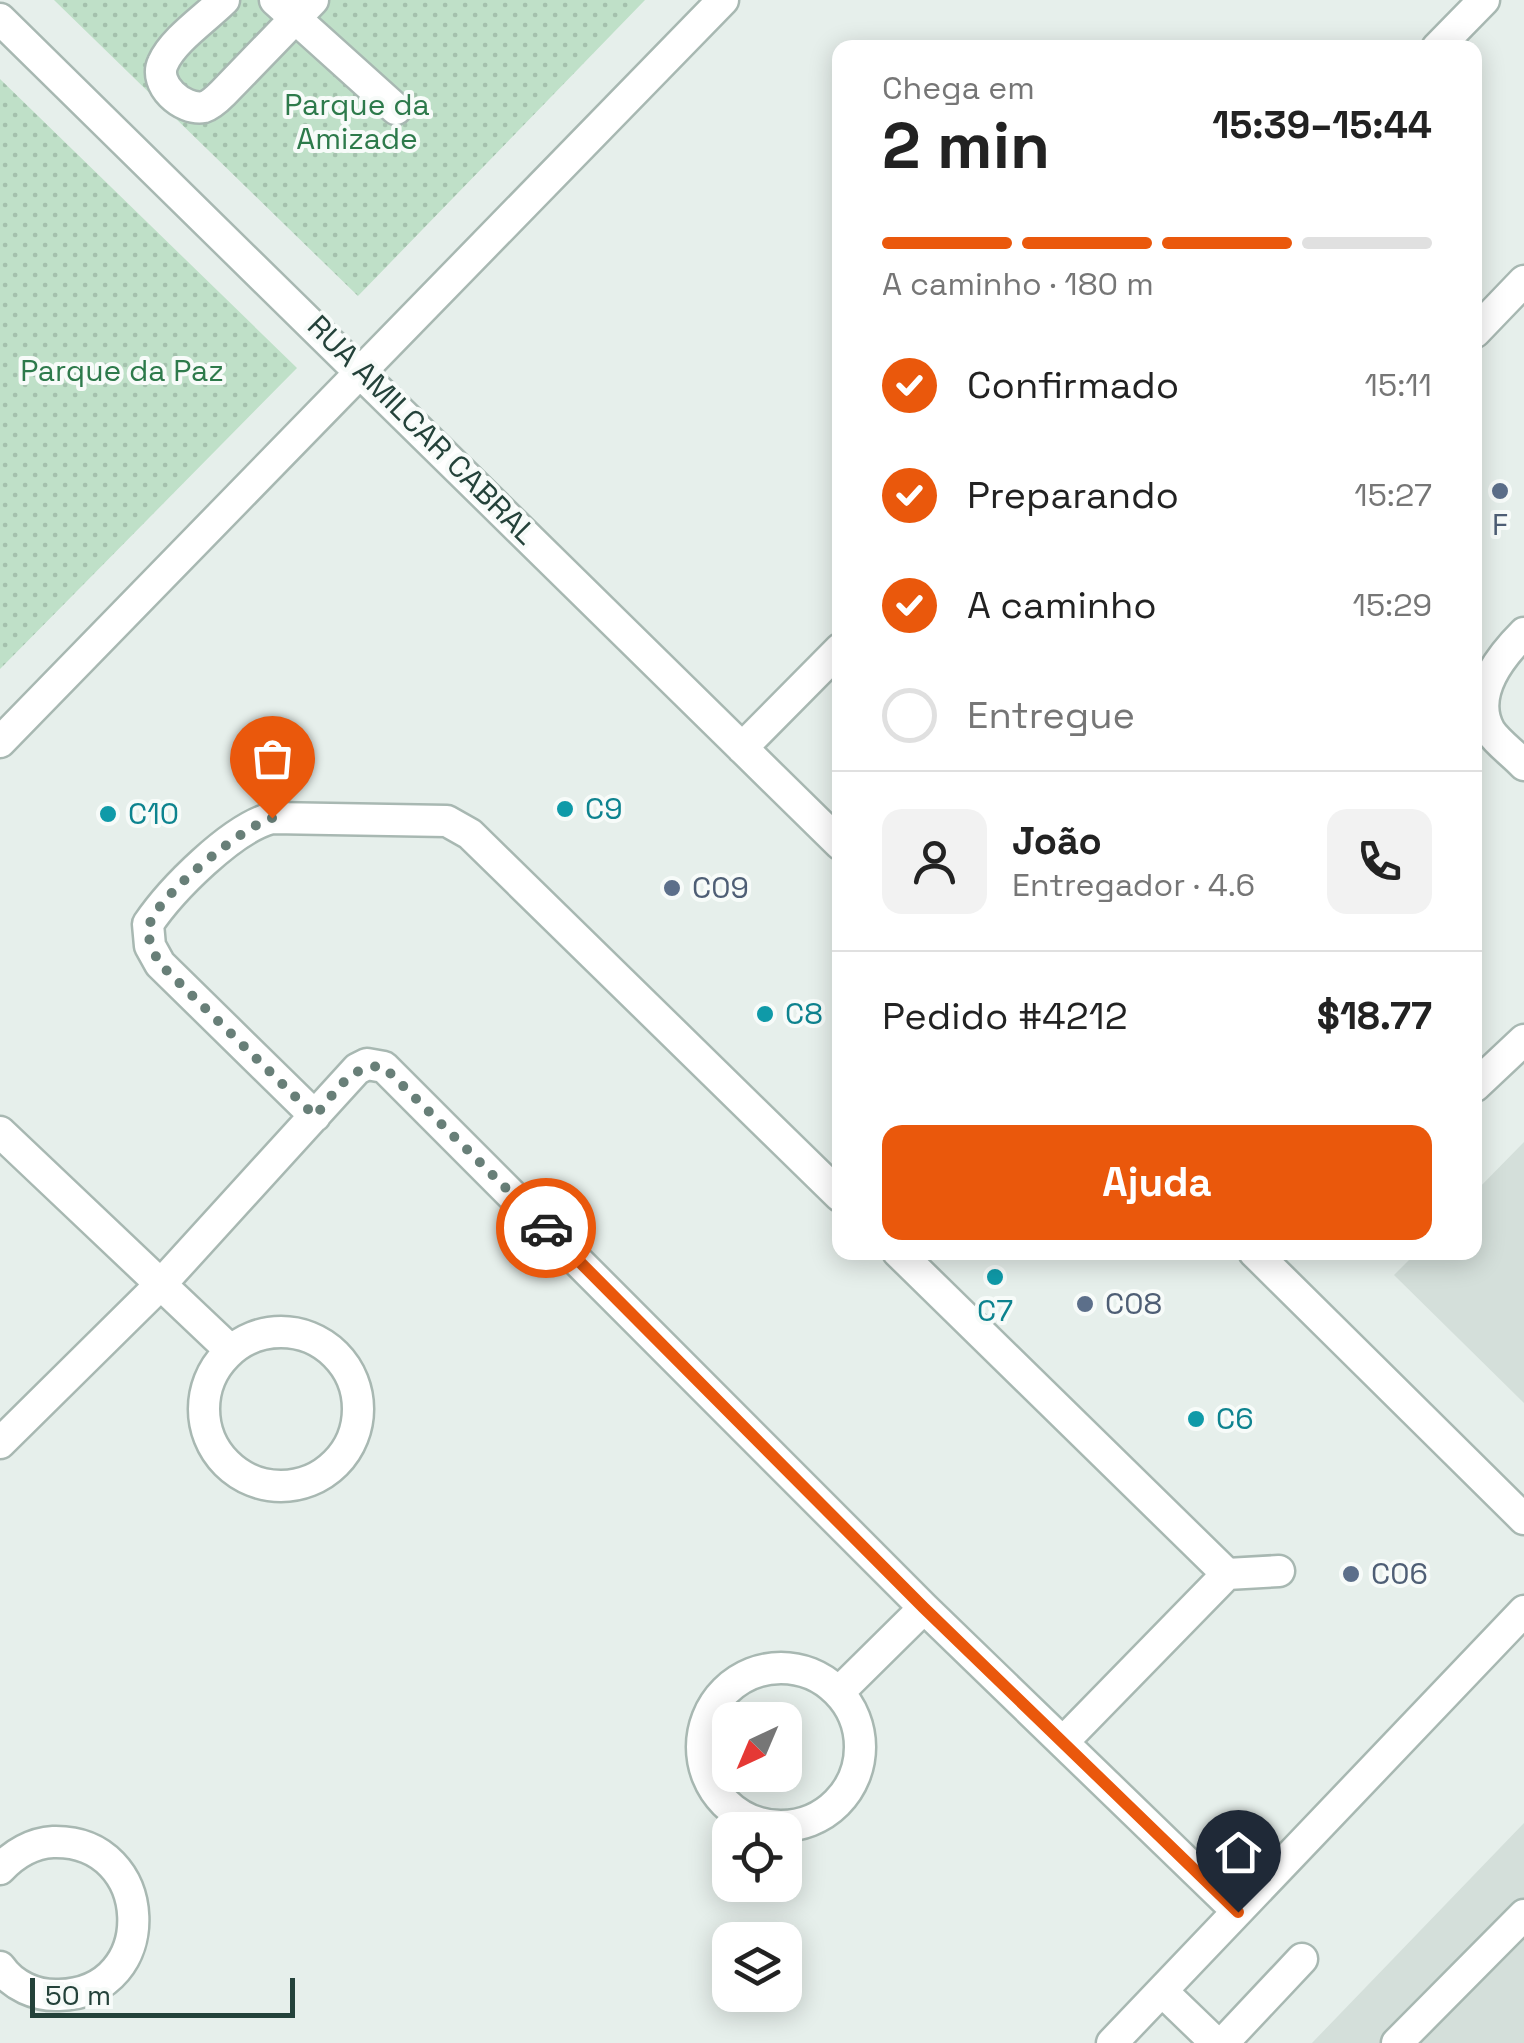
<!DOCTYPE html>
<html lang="pt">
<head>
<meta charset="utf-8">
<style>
  :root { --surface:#fff; --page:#f2f2f2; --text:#222; --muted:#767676; --line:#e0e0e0; --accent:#ea580c }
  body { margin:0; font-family:"Space Grotesk",sans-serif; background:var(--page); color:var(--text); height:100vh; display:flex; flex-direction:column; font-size:38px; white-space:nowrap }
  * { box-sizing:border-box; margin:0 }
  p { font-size:32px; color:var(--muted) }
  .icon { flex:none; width:55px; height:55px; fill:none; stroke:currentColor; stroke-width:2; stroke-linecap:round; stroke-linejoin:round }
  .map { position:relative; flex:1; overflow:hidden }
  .drawer { position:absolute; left:832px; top:40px; width:650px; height:1220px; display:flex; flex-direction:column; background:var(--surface); border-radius:20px; box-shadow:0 5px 25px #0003 }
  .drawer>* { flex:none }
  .needle { width:65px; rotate:224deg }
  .tools { position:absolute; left:712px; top:1702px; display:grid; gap:20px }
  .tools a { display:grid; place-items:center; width:90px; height:90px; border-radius:20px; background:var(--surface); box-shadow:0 5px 25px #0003; font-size:50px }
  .scale { position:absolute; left:30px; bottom:25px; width:265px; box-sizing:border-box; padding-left:10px; border:5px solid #24423a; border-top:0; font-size:28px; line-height:35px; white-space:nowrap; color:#24423a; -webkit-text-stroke:8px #f7fbf9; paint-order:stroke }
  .pin { position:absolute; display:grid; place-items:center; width:85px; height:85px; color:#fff; margin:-102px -42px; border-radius:50% 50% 50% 0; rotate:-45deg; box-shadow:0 0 10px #0007 }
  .pin .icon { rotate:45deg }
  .courier { position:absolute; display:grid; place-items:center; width:100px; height:100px; margin:-50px; border:8px solid #ea580c; border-radius:50%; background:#fff; color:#222; box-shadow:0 2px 12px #0007 }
  .summary em { font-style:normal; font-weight:700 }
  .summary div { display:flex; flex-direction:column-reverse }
  .summary { display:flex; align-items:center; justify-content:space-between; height:170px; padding:0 50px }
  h1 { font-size:65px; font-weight:700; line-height:75px }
  .bar { display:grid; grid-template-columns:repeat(4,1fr); gap:15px 10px; align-content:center; height:120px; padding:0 50px }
  .bar i { height:12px; border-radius:8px; background:var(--line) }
  .bar .current { background:var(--accent) }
  .bar p { grid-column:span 4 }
  .line { display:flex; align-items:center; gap:25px; padding:0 50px; border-top:2px solid var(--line) }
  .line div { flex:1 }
  .round { display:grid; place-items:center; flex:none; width:105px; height:105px; border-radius:20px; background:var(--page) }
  ol { padding:0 50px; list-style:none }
  li { display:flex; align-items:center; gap:30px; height:110px }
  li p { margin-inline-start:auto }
  li .icon { padding:10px; border-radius:50%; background:var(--accent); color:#fff; stroke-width:4 }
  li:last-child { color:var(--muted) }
  li i { width:55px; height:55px; border:5px solid var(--line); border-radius:50% }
  .primary-button { display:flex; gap:20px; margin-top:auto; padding:20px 50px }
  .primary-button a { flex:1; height:115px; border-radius:20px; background:var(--accent); color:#fff; font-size:40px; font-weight:700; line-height:115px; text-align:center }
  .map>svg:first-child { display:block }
  .built { fill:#d4dfda }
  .park { fill:url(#park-dots) }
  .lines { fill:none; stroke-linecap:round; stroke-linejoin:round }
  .minor-casing { stroke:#a8b8b2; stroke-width:35 }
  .minor { stroke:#fff; stroke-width:30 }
  .done { stroke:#687f78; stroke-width:10; stroke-dasharray:0 18 }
  .route { stroke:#ea580c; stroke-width:12 }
  .service-dot { fill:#5c6f8a; stroke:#f7fbf9; stroke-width:4 }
  .culture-dot { fill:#0f9aa8; stroke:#f7fbf9; stroke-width:4 }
  .labels { text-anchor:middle; stroke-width:8; stroke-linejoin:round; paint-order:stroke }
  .park-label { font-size:30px; fill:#2d7a4b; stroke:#f7fbf9 }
  .street-label { font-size:30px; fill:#24423a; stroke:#f7fbf9 }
  .service-label { font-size:30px; fill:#4e5e75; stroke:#f7fbf9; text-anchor:start }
  .culture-label { font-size:30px; fill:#0d838f; stroke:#f7fbf9; text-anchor:start }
</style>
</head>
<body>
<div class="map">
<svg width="1524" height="2043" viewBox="0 0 1524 2043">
  <defs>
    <pattern id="park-dots" width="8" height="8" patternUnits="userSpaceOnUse" patternTransform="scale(2.5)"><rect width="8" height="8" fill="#bfe0c8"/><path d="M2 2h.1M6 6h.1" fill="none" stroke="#a4c1ad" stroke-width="1.8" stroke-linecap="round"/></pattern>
  </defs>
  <rect width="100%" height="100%" fill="#e6efeb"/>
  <path class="built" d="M1524 1142V1403L1394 1275 1416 1253 1475 1252V1192Z
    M1524 1823V2043H1312Z"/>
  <path class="park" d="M54 0H645L358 296Z
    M0 79 297 368 0 669Z"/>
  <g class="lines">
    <g class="minor-casing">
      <path id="minor" d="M224 0C206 18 173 40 163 63 153 84 182 111 204 107 211 105 218 98 223 93L313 0
        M275 0 396 109
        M0 19 840 844
        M1437 48 1484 0
        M1475 332 1524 281
        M1524 633C1500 657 1469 695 1490 731 1498 743 1514 754 1524 765
        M0 742 723 0
        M742 748 840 649
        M1475 1086 1524 1040
        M315 1116 160 964 150 946 148 924C171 890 232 828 272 818L447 821 470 834 840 1196
        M0 1132 230 1350
        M898 1252 1227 1574 1279 1571
        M1254 1252 1524 1519
        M204 1409a77 77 0 1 1 154 0a77 77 0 1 1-154 0Z
        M0 1443 162 1283 357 1069 367 1064 384 1067 924 1608 1237 1911
        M702 1747a79 79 0 1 1 158 0a79 79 0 1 1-158 0Z
        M839 1692 924 1608
        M1063 1742 1227 1574
        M0 1869C14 1854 33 1843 53 1842 156 1839 162 1993 59 1995 36 1996 13 1986 0 1967
        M1162 1991 1216 2043
        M1112 2043 1524 1611
        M1223 2043 1302 1959
        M1397 2043 1524 1915"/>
    </g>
    <use href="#minor" class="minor"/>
  </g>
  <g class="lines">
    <path class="done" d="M272 818C245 825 153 899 149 927 147 941 154 953 160 964L315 1116C335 1093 352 1062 384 1067L546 1228"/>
    <path class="route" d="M546 1228 924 1608 1238 1912"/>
  </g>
  <g class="service-dot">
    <circle cx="1500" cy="491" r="10"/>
    <circle cx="672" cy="888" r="10"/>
    <circle cx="1085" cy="1304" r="10"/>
    <circle cx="1351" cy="1574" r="10"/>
  </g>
  <g class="culture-dot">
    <circle cx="565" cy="809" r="10"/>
    <circle cx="108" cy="814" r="10"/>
    <circle cx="765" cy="1014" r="10"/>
    <circle cx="995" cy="1277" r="10"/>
    <circle cx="1196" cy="1419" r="10"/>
  </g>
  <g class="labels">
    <g class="park-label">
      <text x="357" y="115">Parque da<tspan x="357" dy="34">Amizade</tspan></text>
      <text x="122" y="381">Parque da Paz</text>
    </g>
    <g class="street-label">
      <text transform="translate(422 430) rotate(45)" y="10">RUA AMILCAR CABRAL</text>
    </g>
    <g class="service-label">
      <text x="1500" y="535" text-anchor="middle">F</text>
      <text x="692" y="898">C09</text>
      <text x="1105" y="1314">C08</text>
      <text x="1371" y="1584">C06</text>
    </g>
    <g class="culture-label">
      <text x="585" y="819">C9</text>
      <text x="128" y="824">C10</text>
      <text x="785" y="1024">C8</text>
      <text x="995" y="1321" text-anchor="middle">C7</text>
      <text x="1216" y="1429">C6</text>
    </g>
  </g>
</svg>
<div class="tools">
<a><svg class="needle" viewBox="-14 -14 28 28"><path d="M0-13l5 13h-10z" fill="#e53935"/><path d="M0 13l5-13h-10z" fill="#767676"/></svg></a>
<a><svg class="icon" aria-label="locate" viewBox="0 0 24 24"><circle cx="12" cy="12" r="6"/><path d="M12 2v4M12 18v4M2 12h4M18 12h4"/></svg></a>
<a><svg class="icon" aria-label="layers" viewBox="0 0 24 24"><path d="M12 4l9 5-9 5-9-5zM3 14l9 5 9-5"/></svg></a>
</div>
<div class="scale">50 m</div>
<div class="pin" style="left:272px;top:818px;background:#ea580c"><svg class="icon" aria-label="bag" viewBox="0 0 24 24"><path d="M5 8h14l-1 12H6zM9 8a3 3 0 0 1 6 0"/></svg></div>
<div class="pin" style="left:1238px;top:1912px;background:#1f2937"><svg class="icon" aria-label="home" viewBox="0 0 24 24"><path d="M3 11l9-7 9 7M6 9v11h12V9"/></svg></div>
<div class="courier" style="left:546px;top:1228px"><svg class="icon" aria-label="car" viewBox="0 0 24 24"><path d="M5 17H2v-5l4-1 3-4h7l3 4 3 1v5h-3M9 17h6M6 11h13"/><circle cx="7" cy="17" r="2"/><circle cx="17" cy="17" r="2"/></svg></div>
<section class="drawer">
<div class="summary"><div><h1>2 min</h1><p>Chega em</p></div><em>15:39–15:44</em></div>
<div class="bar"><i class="current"></i><i class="current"></i><i class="current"></i><i></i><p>A caminho · 180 m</p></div>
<ol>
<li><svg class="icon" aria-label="check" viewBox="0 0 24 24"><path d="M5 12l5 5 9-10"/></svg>Confirmado<p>15:11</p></li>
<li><svg class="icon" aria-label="check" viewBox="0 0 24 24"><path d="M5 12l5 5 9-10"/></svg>Preparando<p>15:27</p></li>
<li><svg class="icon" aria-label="check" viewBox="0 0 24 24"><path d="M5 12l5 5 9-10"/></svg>A caminho<p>15:29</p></li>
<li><i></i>Entregue</li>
</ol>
<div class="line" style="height:180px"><a class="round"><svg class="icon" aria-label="person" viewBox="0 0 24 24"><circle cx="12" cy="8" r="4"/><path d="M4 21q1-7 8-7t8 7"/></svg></a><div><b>João</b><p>Entregador · 4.6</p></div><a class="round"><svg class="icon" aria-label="phone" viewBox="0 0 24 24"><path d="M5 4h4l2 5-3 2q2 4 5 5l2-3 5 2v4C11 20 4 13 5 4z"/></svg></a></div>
<div class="line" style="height:130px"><div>Pedido #4212</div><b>$18.77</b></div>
<div class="primary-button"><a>Ajuda</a></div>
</section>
</div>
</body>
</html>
